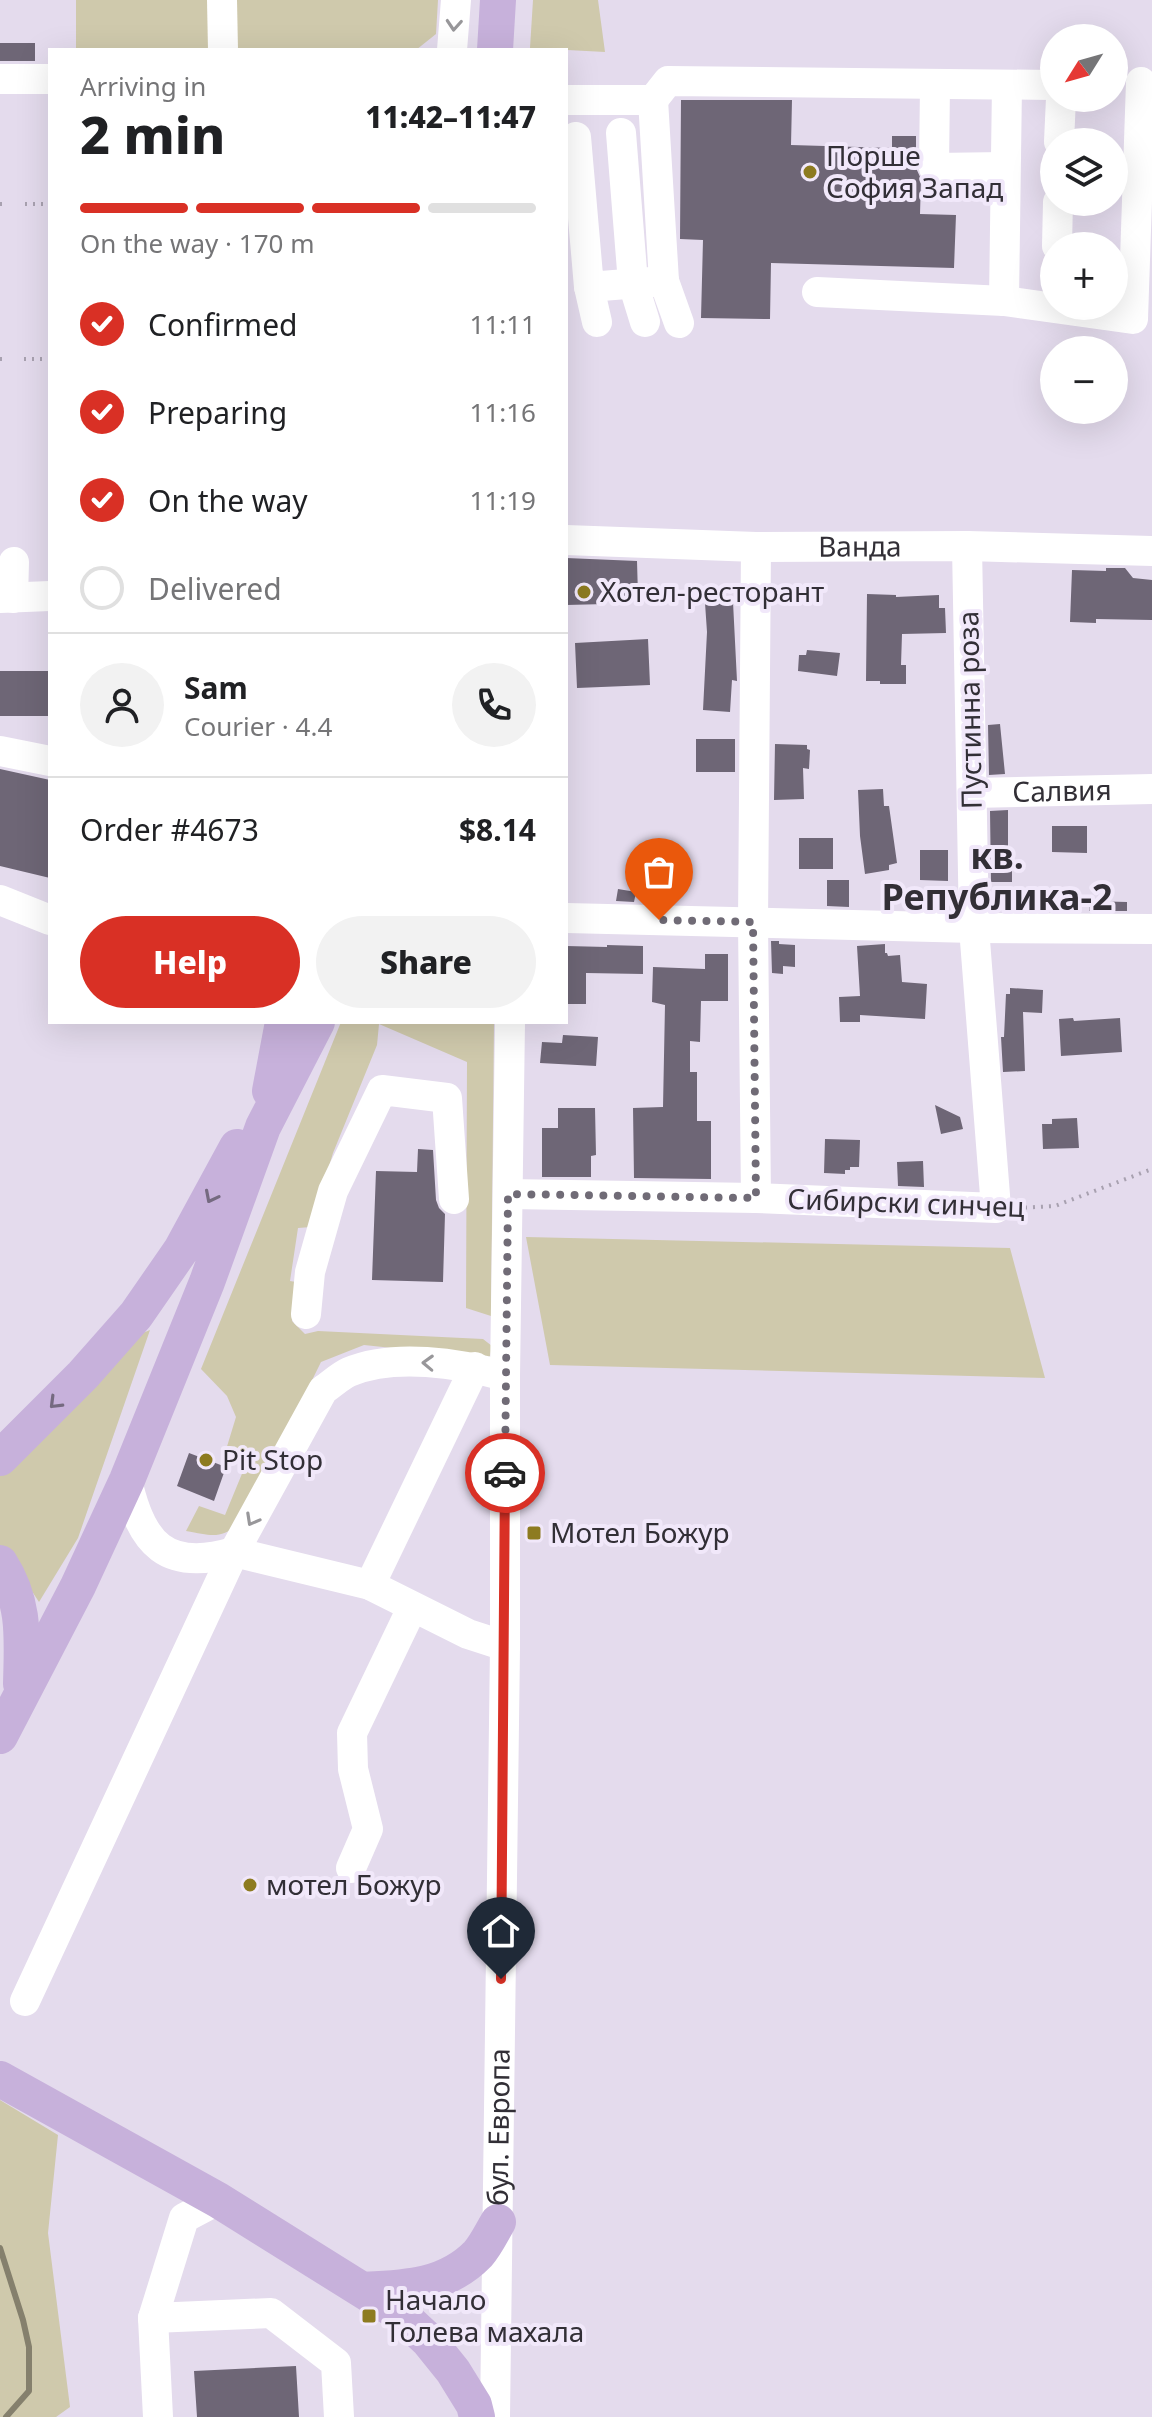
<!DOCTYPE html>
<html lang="en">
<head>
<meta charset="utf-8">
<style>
  :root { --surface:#fff; --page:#f2f2f2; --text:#202124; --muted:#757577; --line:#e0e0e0; --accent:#d93025 }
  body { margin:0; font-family:"Noto Sans",sans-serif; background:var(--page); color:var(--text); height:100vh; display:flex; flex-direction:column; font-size:30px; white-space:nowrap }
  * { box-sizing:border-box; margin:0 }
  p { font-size:26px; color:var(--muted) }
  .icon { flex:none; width:44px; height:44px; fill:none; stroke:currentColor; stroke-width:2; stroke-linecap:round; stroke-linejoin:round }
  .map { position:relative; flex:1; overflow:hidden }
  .drawer { position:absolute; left:48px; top:48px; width:520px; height:976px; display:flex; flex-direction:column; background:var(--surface); border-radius:0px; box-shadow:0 8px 32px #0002 }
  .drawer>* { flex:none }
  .needle { width:52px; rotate:233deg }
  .buttons { position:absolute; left:1040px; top:24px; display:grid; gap:16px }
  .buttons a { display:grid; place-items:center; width:88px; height:88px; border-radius:50%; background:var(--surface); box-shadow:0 8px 32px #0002; font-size:40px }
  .pin { position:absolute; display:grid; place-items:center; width:68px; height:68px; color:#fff; margin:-82px -34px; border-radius:50% 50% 50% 0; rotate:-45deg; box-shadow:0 0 8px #0007 }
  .pin .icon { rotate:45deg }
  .courier { position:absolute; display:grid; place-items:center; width:80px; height:80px; margin:-40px; border:6px solid #d93025; border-radius:50%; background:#fff; color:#222; box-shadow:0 2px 10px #0007 }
  .summary em { font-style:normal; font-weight:800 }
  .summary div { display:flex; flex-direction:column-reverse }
  .summary { display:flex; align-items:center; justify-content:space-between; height:136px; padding:0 32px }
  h1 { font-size:52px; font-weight:800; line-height:60px }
  .bar { display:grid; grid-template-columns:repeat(4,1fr); gap:12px 8px; align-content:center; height:96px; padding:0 32px }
  .bar i { height:10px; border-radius:6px; background:var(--line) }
  .bar .active { background:var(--accent) }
  .bar p { grid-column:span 4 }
  .line { display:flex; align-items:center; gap:20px; padding:0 32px; border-top:2px solid var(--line) }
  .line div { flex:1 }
  .round { display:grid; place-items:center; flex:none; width:84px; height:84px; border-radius:42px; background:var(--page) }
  ol { padding:0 32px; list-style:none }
  li { display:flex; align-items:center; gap:24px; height:88px }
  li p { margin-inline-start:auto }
  li .icon { padding:8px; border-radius:50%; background:var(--accent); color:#fff; stroke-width:4 }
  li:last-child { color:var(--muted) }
  li i { width:44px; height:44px; border:4px solid var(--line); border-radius:50% }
  .primary-button { display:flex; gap:16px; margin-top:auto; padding:16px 32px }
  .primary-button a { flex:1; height:92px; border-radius:48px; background:var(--accent); color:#fff; font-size:32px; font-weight:800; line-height:92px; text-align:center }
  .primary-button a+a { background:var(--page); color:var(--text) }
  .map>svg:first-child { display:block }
  .green { fill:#cfc9ac }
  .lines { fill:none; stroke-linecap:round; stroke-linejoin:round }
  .stream { stroke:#85806d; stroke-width:6 }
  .building { fill:#6e6676 }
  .path { stroke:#a8a1b0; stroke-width:4; stroke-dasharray:2 6; stroke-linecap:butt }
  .minor { stroke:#fff; stroke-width:30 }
  .major { stroke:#c7b1db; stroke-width:36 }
  .oneway { stroke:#98979a }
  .oneway2 { stroke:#756a80 }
  .done { stroke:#706b76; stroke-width:8; stroke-dasharray:0 14.4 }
  .route { stroke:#d93025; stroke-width:10 }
  .poi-dot { fill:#8d7b20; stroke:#f1e8fa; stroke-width:3 }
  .labels { text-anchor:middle; stroke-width:8; stroke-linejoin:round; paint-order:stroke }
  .poi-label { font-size:28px; fill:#322f36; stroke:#f1e8fa; text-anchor:start }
  .street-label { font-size:28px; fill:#322f36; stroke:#f1e8fa }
  .district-label { font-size:36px; font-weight:bold; fill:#322f36; stroke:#f1e8fa }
</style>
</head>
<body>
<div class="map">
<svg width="1152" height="2417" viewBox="0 0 1152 2417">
  <rect width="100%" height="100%" fill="#e4dbed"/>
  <path class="green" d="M76 0H438L436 34 416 50H76Z
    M533 0H598L605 52 530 48Z
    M341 1022H494L491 1316 466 1308 467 1062 379 1024 377 1045 333 1153 311 1227 298 1228 290 1281 302 1283 292 1321 305 1334 318 1331 483 1339 492 1346 490 1356 482 1361 421 1351 364 1345 321 1362 243 1520C221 1540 214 1536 186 1531L199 1506 225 1515 246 1464 225 1453 236 1417 227 1396 201 1369Z
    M526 1237 1010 1248 1045 1378 550 1365Z
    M150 1330 78 1538 39 1602 16 1567 0 1551V1476L26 1453 133 1337Z
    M0 2100 58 2135 48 2233 70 2407 56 2417H0Z"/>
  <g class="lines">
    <path class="stream" d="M0 2248 23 2320 29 2347V2391L6 2417"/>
  </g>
  <path class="building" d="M0 43H35V61H0Z
    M681 100H792L791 145 892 148V136H916V168L921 179 920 214 956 215 954 268 771 263 770 319 701 318 703 240 680 239Z
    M566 558 637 561 638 596 606 597V604L566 605Z
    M1106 568H1125L1133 578 1152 580V620L1096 619V623L1070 622 1072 570 1106 571Z
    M867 594 896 595V597L939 595V608H945L946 633 902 634 901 665H906V684H880V681H866Z
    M733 602 737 681 732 680 730 712 703 710 707 632 705 603Z
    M648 639 650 685 577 688 575 643Z
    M807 650 840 653 837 676 798 671 799 655H806Z
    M0 671H50V716H0Z
    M1000 724 1005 774 989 775 988 725Z
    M696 739H735V772H696Z
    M775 744 807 745V749L810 750 809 769 803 768 804 799 774 800Z
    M0 769 50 780V878L0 866Z
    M883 789 884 806H889L897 863 889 865V870L865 874 860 836 858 790Z
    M1008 810V852H1012V882H991L990 811Z
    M1052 826H1087V853L1052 852Z
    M799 838H833V869H799Z
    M920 850H948V881L920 880Z
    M656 875 677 877 675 903 653 902Z
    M827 880H849V907L827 906Z
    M618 889 636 892 634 902 616 901Z
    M1089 901 1127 902V911H1089Z
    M771 941H779V944L795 945V967L783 966V974L772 973Z
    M885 944V953H887L888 956 900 955 902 982 927 984 925 1019 860 1015V1022H840L839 997 860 996 857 946Z
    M607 945 643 946V974L586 973V1004H566V946L607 947Z
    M705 954H728V1001H701L700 1042 690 1041V1072H697V1121H711V1179L634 1178 633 1108 663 1107 665 1005 652 1002 653 967 705 969Z
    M1010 988 1043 990 1042 1013 1023 1012 1025 1071 1003 1072 1001 1037H1004L1006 994H1010Z
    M1073 1018 1074 1021 1120 1018 1122 1052 1061 1056 1059 1019Z
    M563 1035 598 1037 596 1066 540 1063 542 1042 562 1043Z
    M935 1105 960 1117 963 1129 941 1134Z
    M558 1108H595L596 1155 591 1156V1177H542V1128H558Z
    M1077 1118 1079 1148 1043 1149 1042 1124H1052V1119Z
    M825 1139 860 1140 859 1167H850V1170H845V1174L824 1173Z
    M418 1149 433 1150 436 1200 439 1208 445 1214 443 1282 372 1280 376 1171 417 1172Z
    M923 1161 924 1187 898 1186 897 1162Z
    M189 1453 226 1467 214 1501 177 1486Z
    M296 2366 299 2417H197L194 2371Z"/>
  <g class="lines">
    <path class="path" d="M0 204H8
      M25 204H50
      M0 359H6
      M24 359H45
      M1017 1208 1055 1206 1152 1169"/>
    <g class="minor">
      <path d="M222 0 223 50"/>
      <path d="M452 50 456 0"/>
      <path d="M0 79H50"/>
      <path d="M935 85 934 168 1005 167"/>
      <path d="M566 100H653L668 81 1054 85"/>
      <path d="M621 133 633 283 645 322"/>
      <path d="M576 137 589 287 664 281 653 100"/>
      <path d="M1059 142 1061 98"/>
      <path d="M1057 246 1058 202"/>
      <path d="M664 281 679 323"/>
      <path d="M589 287 597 322"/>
      <path d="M817 292 1004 301 1133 319 1141 82"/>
      <path d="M1004 301 1007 85"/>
      <path id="s1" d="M566 540 756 547 967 546 1152 551"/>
      <path d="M756 547 753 922 756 1198"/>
      <path d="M0 598 50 596"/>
      <path d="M13 598 14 562"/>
      <path d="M0 751 50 761"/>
      <path id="s2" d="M972 793 1152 789"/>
      <path d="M0 900 50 920"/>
      <path d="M566 918 974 928 1152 929"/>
      <path d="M508 1194 756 1198 996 1208 974 928 967 546"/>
      <path d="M306 1314 310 1272 333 1191 382 1090 447 1098 454 1199"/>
      <path d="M127 1480C141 1544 166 1572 234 1552L370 1585 468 1634 505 1646"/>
      <path d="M370 1585 475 1367"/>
      <path d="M351 1868 368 1829 353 1769 352 1733 412 1608"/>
      <path d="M25 2001 234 1552 323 1390C332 1384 340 1376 349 1372 394 1353 459 1363 505 1376"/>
      <path d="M153 2318 271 2313 336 2363 339 2417"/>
      <path d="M158 2417 153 2318 184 2218 218 2200"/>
      <path id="s3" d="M495 2417 505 1646V1376L510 1022"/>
    </g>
    <path class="major" d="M495 50 498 0
      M270 1091 283 1022
      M0 1458 83 1375 136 1315 181 1250 237 1147
      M0 1563C26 1603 22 1639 21 1684
      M0 1736 78 1586 127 1480 207 1282 263 1127 317 1022
      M0 2079 218 2200 399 2313 428 2340 453 2371 474 2405 477 2417
      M362 2290C405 2288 446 2287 478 2254 486 2245 492 2232 498 2222"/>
  </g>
  <defs><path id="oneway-chevron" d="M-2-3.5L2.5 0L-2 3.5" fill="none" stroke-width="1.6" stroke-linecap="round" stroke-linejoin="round" transform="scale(2)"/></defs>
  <g class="oneway">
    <use href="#oneway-chevron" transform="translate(454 25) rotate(94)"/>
    <use href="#oneway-chevron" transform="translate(428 1363) rotate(-178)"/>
    <use href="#oneway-chevron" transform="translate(252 1520) rotate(119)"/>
  </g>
  <g class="oneway2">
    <use href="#oneway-chevron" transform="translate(211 1197) rotate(117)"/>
    <use href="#oneway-chevron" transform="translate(55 1403) rotate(135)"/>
  </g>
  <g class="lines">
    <path class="done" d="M505 1473 508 1194 756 1198 753 922 659 920"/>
    <path class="route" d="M501 1979 505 1473"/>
  </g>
  <g class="poi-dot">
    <circle cx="810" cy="172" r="8"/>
    <circle cx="584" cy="592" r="8"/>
    <circle cx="206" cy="1460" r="8"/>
    <rect x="526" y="1525" width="16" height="16" rx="4"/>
    <circle cx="250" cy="1885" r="8"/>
    <rect x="361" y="2308" width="16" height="16" rx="4"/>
  </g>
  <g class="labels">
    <g class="poi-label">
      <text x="826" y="166">Порше<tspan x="826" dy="32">София Запад</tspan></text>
      <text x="600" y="602">Хотел-ресторант</text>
      <text x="222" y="1470">Pit Stop</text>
      <text x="550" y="1543">Мотел Божур</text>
      <text x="266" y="1895">мотел Божур</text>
      <text x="385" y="2310">Начало<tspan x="385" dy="32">Толева махала</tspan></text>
    </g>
    <g class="street-label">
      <text dy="10" stroke="none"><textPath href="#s1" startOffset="294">Ванда</textPath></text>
      <text transform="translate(970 710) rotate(-91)" y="10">Пустинна роза</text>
      <text dy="10" stroke="none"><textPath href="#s2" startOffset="90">Салвия</textPath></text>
      <text transform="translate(906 1203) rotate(2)" y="10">Сибирски синчец</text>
      <text dy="10" stroke="none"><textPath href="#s3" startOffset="290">бул. Европа</textPath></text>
    </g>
    <g class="district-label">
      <text x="997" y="869">кв.<tspan x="997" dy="41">Република-2</tspan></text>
    </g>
  </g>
</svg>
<div class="buttons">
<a><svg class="needle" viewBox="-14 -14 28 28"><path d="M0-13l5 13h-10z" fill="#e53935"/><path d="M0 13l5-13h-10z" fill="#757577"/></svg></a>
<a><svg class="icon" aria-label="layers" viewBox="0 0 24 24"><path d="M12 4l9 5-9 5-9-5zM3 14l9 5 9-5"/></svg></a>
<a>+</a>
<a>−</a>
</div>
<div class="pin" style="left:659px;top:920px;background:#ea580c"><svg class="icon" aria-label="bag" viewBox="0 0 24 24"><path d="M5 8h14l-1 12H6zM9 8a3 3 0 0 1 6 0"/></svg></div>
<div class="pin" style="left:501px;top:1979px;background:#1f2937"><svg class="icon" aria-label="home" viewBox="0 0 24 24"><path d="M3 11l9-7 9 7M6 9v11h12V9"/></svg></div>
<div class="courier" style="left:505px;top:1473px"><svg class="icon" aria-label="car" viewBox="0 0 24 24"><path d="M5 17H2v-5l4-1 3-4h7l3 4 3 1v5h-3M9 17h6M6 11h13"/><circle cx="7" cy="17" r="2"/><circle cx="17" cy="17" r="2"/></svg></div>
<section class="drawer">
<div class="summary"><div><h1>2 min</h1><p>Arriving in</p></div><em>11:42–11:47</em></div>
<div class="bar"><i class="active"></i><i class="active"></i><i class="active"></i><i></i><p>On the way · 170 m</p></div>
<ol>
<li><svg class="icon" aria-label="check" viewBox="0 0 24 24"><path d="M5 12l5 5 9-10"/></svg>Confirmed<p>11:11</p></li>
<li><svg class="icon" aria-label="check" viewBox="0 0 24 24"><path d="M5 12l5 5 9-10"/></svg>Preparing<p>11:16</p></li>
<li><svg class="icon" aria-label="check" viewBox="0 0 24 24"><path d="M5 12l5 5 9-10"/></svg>On the way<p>11:19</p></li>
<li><i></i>Delivered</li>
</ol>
<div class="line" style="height:144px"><a class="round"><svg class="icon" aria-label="person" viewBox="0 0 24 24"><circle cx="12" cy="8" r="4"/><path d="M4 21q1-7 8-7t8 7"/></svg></a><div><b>Sam</b><p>Courier · 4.4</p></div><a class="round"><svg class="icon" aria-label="phone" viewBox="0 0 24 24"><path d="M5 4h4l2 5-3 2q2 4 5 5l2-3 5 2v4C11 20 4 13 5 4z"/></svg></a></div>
<div class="line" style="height:104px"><div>Order #4673</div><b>$8.14</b></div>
<div class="primary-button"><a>Help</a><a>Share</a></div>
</section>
</div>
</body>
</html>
